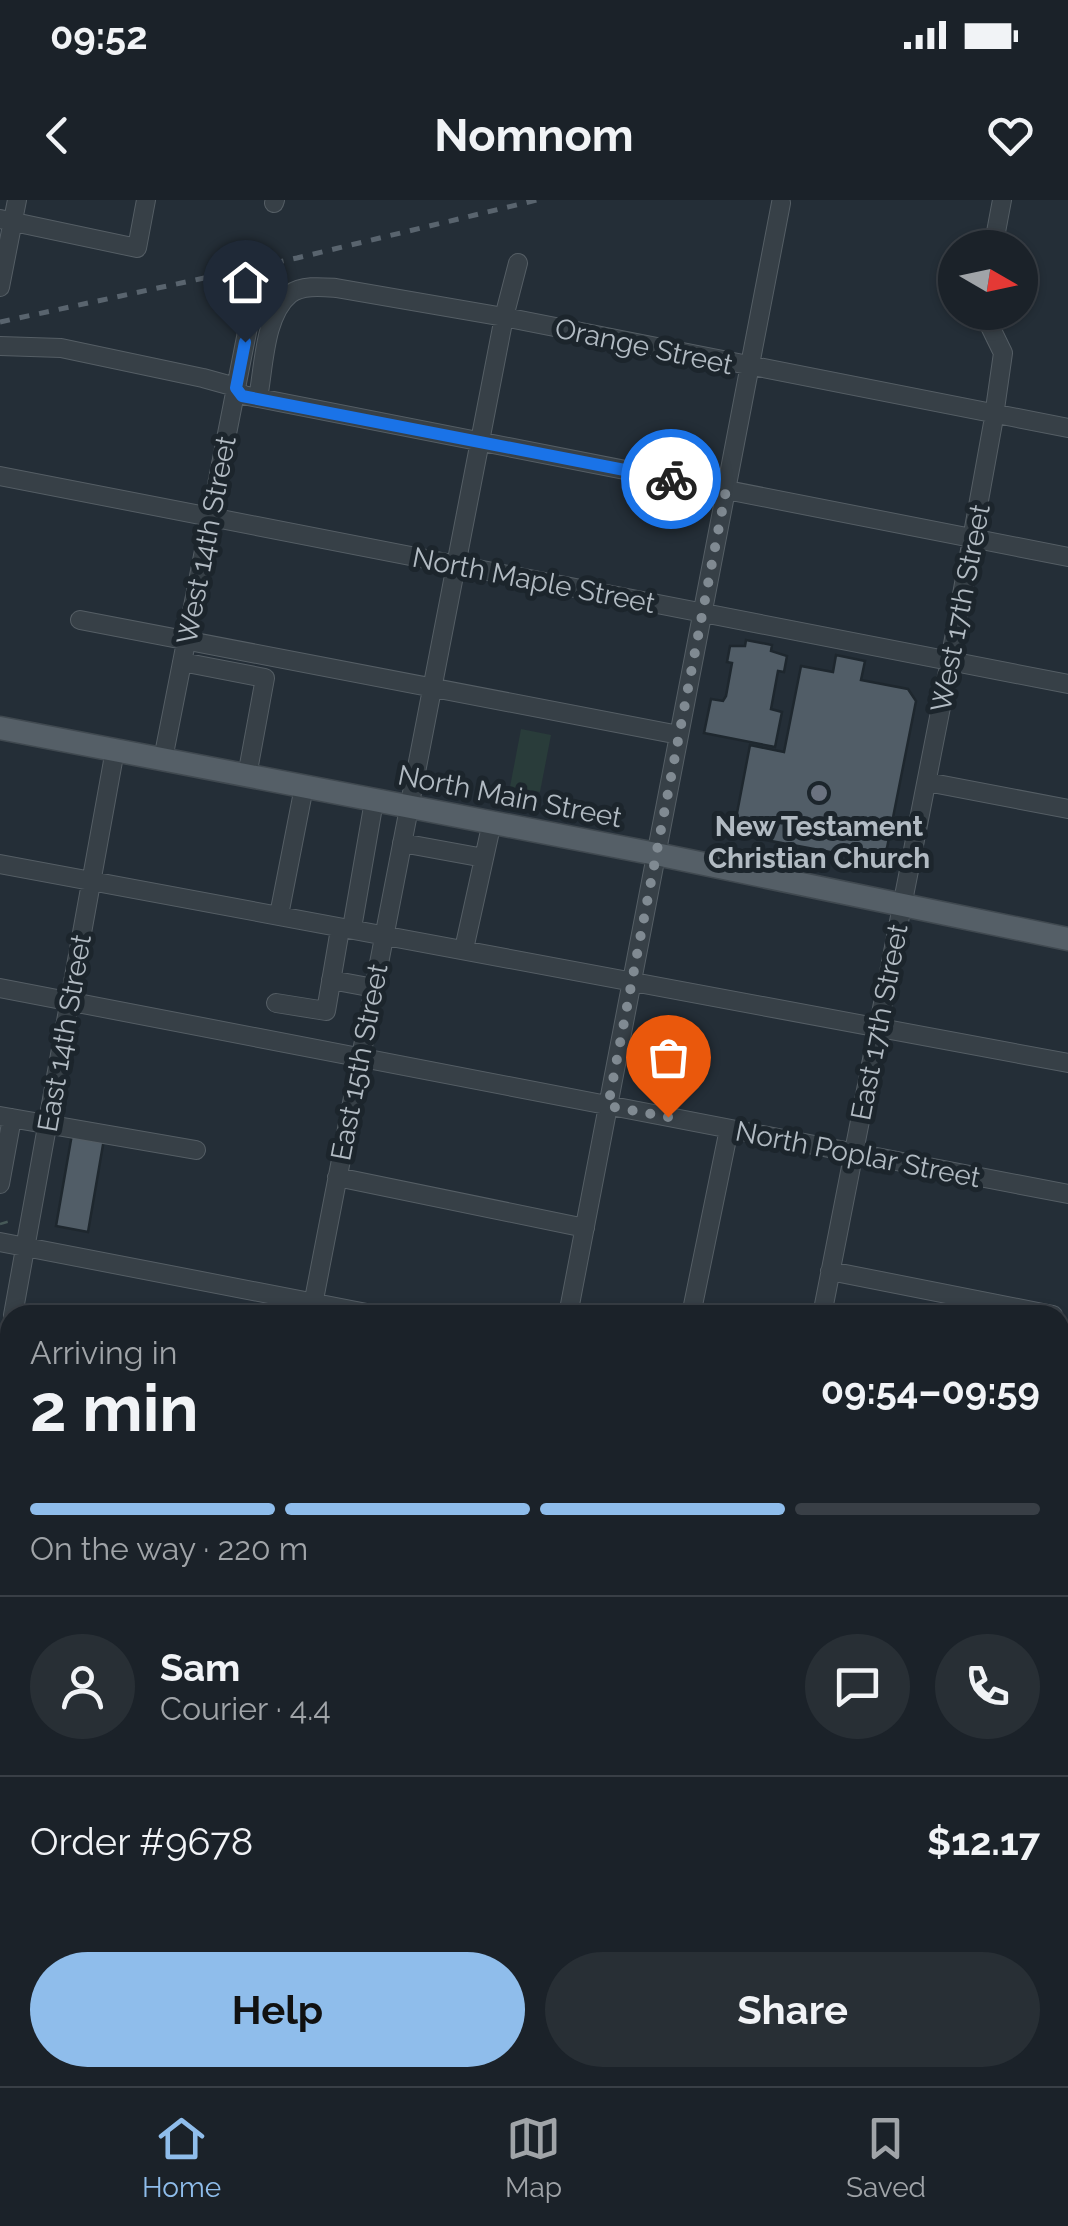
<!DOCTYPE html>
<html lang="en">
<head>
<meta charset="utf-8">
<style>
  :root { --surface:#1b2229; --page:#282f35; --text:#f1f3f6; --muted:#a0a4a8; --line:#393f46; --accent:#8fbdeb }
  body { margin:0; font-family:Raleway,sans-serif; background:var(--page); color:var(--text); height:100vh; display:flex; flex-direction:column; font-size:38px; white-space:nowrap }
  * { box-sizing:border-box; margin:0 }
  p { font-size:32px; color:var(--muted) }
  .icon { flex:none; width:55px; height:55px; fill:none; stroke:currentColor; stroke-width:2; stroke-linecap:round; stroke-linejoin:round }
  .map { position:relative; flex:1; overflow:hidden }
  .details { position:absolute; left:0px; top:1105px; width:1070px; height:782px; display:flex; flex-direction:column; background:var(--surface); border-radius:30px 30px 0 0; box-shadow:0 2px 8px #0004,0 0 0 2px var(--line) }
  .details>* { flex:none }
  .needle { width:65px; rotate:99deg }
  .fabs { position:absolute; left:938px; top:30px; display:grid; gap:20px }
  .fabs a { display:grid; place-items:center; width:100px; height:100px; border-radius:50%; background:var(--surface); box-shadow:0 2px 8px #0004,0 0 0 2px var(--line); font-size:50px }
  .pin { position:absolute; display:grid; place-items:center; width:85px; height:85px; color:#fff; margin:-102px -42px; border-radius:50% 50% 50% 0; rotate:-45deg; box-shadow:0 0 10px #0007 }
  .pin .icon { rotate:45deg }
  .courier { position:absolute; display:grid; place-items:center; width:100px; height:100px; margin:-50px; border:8px solid #1a73e8; border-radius:50%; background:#fff; color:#222; box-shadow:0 2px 12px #0007 }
  .head em { font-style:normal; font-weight:700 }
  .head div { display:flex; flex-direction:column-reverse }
  .head { display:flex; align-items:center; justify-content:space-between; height:170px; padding:0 30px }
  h1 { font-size:65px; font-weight:700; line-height:75px }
  .bar { display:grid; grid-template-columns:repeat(4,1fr); gap:15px 10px; align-content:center; height:120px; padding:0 30px }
  .bar i { height:12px; border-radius:8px; background:var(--line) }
  .bar .selected { background:var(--accent) }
  .bar p { grid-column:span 4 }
  .line { display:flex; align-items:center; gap:25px; padding:0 30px; border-top:2px solid var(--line) }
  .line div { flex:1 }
  .round { display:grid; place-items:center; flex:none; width:105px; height:105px; border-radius:52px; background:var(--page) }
  .primary-button { display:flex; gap:20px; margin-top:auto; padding:20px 30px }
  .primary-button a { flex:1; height:115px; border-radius:60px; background:var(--accent); color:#111; font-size:40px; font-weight:700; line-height:115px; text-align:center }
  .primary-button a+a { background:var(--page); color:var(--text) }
  .status { display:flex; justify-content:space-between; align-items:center; height:70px; padding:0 50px; background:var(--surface); direction:ltr }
  .status svg { height:28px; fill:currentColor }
  header { display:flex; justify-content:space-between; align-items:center; height:130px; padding:0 30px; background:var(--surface); font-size:45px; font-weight:700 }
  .tabs { display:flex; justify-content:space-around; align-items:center; height:140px; border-top:2px solid var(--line); background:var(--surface); font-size:28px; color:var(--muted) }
  .tabs a { display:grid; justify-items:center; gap:5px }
  .tabs .selected { color:var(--accent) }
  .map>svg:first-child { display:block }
  .green { fill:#293c3a }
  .building { fill:#515d67; stroke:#1e272e; stroke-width:2.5 }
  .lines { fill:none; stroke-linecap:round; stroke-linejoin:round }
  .minor-casing { stroke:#555e65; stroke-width:20 }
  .major-casing { stroke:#404950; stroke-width:25 }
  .highway-casing { stroke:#424b52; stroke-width:28 }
  .path { stroke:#475958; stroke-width:2.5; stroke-dasharray:8 8; stroke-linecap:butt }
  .minor { stroke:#374047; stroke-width:18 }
  .major { stroke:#555f67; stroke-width:22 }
  .highway { stroke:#6c6155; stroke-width:25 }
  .rail { stroke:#59646e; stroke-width:5; stroke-dasharray:10 10; stroke-linecap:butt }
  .done { stroke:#808a92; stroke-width:10; stroke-dasharray:0 18 }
  .route { stroke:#1a73e8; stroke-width:12 }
  .worship-dot { fill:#6b7280; stroke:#1c252c; stroke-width:4 }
  .labels { text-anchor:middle; stroke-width:10; stroke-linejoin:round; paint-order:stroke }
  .street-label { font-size:28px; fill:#b2bbc3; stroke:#1c252c }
  .poi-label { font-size:28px; font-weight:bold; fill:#b2bbc3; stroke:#1c252c }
</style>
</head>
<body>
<div class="status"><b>09:52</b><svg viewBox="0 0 49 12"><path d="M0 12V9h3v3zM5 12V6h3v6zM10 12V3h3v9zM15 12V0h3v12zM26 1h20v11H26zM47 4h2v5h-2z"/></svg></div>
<header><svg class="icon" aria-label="back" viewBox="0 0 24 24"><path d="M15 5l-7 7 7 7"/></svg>Nomnom<svg class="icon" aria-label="heart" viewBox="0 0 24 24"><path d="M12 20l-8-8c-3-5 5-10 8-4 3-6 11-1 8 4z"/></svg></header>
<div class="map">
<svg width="1068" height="1886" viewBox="0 0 1068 1886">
  <rect width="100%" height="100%" fill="#242e37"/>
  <path class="green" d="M521 529 551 535 540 592 510 587Z"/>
  <path class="building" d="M746 440 772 445 771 451 787 456 784 472 778 471 771 509 782 512 775 547 704 533 711 499 723 501 726 496 732 463 727 462 730 446H745Z
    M836 455 865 461 861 480 908 489 916 501 887 648 873 660 733 634 750 545 784 552 801 466 833 472Z
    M72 934 104 939 88 1032 56 1026Z"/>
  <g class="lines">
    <g class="minor-casing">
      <path id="minor" d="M274 3 275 0
        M0 19 137 48 146 0
        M993 48 1002 0
        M0 87 17 0
        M0 146 61 148 203 178 232 186 243 195 1068 357
        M258 198C264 167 264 115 290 94 302 85 322 87 336 88L504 117 1068 228
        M0 276 1068 484
        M80 420 679 535
        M182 462 265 478 247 576
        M163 559 249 122
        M927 582 1068 609
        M402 643 484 658
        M0 664 1068 863
        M279 715 304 587
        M352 728 374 601
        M464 749 492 622
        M331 780 374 788
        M0 788 1068 994
        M276 803 326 811 339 735
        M0 916 196 950
        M337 977 585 1028
        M0 984 12 918
        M0 1042 377 1115
        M830 1071 1053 1115
        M13 1115 115 550
        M311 1115 504 117 518 63
        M568 1115 781 3
        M691 1115 729 929
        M822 1115 950 461 993 223 1003 153 983 112
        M1060 1187 1068 1147
        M0 1190 10 1134
        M1060 1247 1068 1249
        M0 1300 10 1302
        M1060 1505 1068 1506
        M0 1513 10 1515
        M65 1886 66 1878
        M157 1886 159 1878
        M176 1886 178 1878
        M225 1886 227 1878
        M425 1886 427 1878"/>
    </g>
    <g class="major-casing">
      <path id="major" d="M0 528 656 654 1068 739
        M0 1556 10 1559
        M1060 1760 1068 1761
        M0 1789 10 1790
        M464 1878 513 1886"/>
    </g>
    <g class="highway-casing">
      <path id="highway" d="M0 1588H10
        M0 1650 10 1652
        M0 1688 10 1690
        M0 1758 10 1761
        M1060 1853 1068 1855
        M972 1878 1012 1886"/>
    </g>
    <path class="path" d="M0 1024 14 1020"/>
    <use href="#minor" class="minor"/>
    <use href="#major" class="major"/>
    <use href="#highway" class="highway"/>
    <path class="rail" d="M0 122 297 58 537 0"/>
  </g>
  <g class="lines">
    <path class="done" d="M668 917 608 906 726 290 671 279"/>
    <path class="route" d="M245 142 236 188 242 196 671 279"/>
  </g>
  <circle class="worship-dot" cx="819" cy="593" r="10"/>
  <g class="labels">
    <g class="street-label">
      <text transform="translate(644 146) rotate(12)" y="10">Orange Street</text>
      <text transform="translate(206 340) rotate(-79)" y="10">West 14th Street</text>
      <text transform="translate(534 380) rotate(11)" y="10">North Maple Street</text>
      <text transform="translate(960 408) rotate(-79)" y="10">West 17th Street</text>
      <text transform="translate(510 596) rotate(11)" y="10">North Main Street</text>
      <text transform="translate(879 822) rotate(-79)" y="10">East 17th Street</text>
      <text transform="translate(64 833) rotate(-80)" y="10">East 14th Street</text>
      <text transform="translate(359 862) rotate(-79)" y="10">East 15th Street</text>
      <text transform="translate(858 954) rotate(11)" y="10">North Poplar Street</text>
    </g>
    <g class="poi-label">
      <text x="819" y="636">New Testament<tspan x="819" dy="32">Christian Church</tspan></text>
    </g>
  </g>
</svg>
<div class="fabs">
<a><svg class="needle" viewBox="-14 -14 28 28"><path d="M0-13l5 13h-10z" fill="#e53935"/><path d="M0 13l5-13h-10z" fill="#a0a4a8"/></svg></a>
</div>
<div class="pin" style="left:668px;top:917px;background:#ea580c"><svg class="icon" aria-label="bag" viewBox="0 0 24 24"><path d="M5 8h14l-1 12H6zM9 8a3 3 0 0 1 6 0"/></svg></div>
<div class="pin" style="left:245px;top:142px;background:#1f2937"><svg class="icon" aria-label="home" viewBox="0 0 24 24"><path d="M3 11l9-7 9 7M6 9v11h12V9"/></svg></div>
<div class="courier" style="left:671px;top:279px"><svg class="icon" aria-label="bike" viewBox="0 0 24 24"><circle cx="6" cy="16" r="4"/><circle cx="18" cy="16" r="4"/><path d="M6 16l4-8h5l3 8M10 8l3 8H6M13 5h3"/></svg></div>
<section class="details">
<div class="head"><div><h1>2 min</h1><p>Arriving in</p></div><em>09:54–09:59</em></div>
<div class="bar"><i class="selected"></i><i class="selected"></i><i class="selected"></i><i></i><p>On the way · 220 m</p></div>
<div class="line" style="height:180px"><a class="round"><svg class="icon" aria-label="person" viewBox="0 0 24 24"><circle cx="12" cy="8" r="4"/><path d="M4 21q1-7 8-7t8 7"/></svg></a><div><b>Sam</b><p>Courier · 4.4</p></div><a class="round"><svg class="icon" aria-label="chat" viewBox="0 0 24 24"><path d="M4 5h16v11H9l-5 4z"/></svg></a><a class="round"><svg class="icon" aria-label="phone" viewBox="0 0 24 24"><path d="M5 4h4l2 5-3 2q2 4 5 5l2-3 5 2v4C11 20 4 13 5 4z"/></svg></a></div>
<div class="line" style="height:130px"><div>Order #9678</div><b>$12.17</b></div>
<div class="primary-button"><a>Help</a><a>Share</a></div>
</section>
</div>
<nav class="tabs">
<a class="selected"><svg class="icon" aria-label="home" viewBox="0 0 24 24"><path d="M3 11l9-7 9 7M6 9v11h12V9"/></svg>Home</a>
<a><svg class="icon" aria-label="map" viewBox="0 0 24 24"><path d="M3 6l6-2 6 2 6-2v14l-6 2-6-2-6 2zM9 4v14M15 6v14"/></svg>Map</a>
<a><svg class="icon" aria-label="saved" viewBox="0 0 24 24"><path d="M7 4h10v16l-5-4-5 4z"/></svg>Saved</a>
</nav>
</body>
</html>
